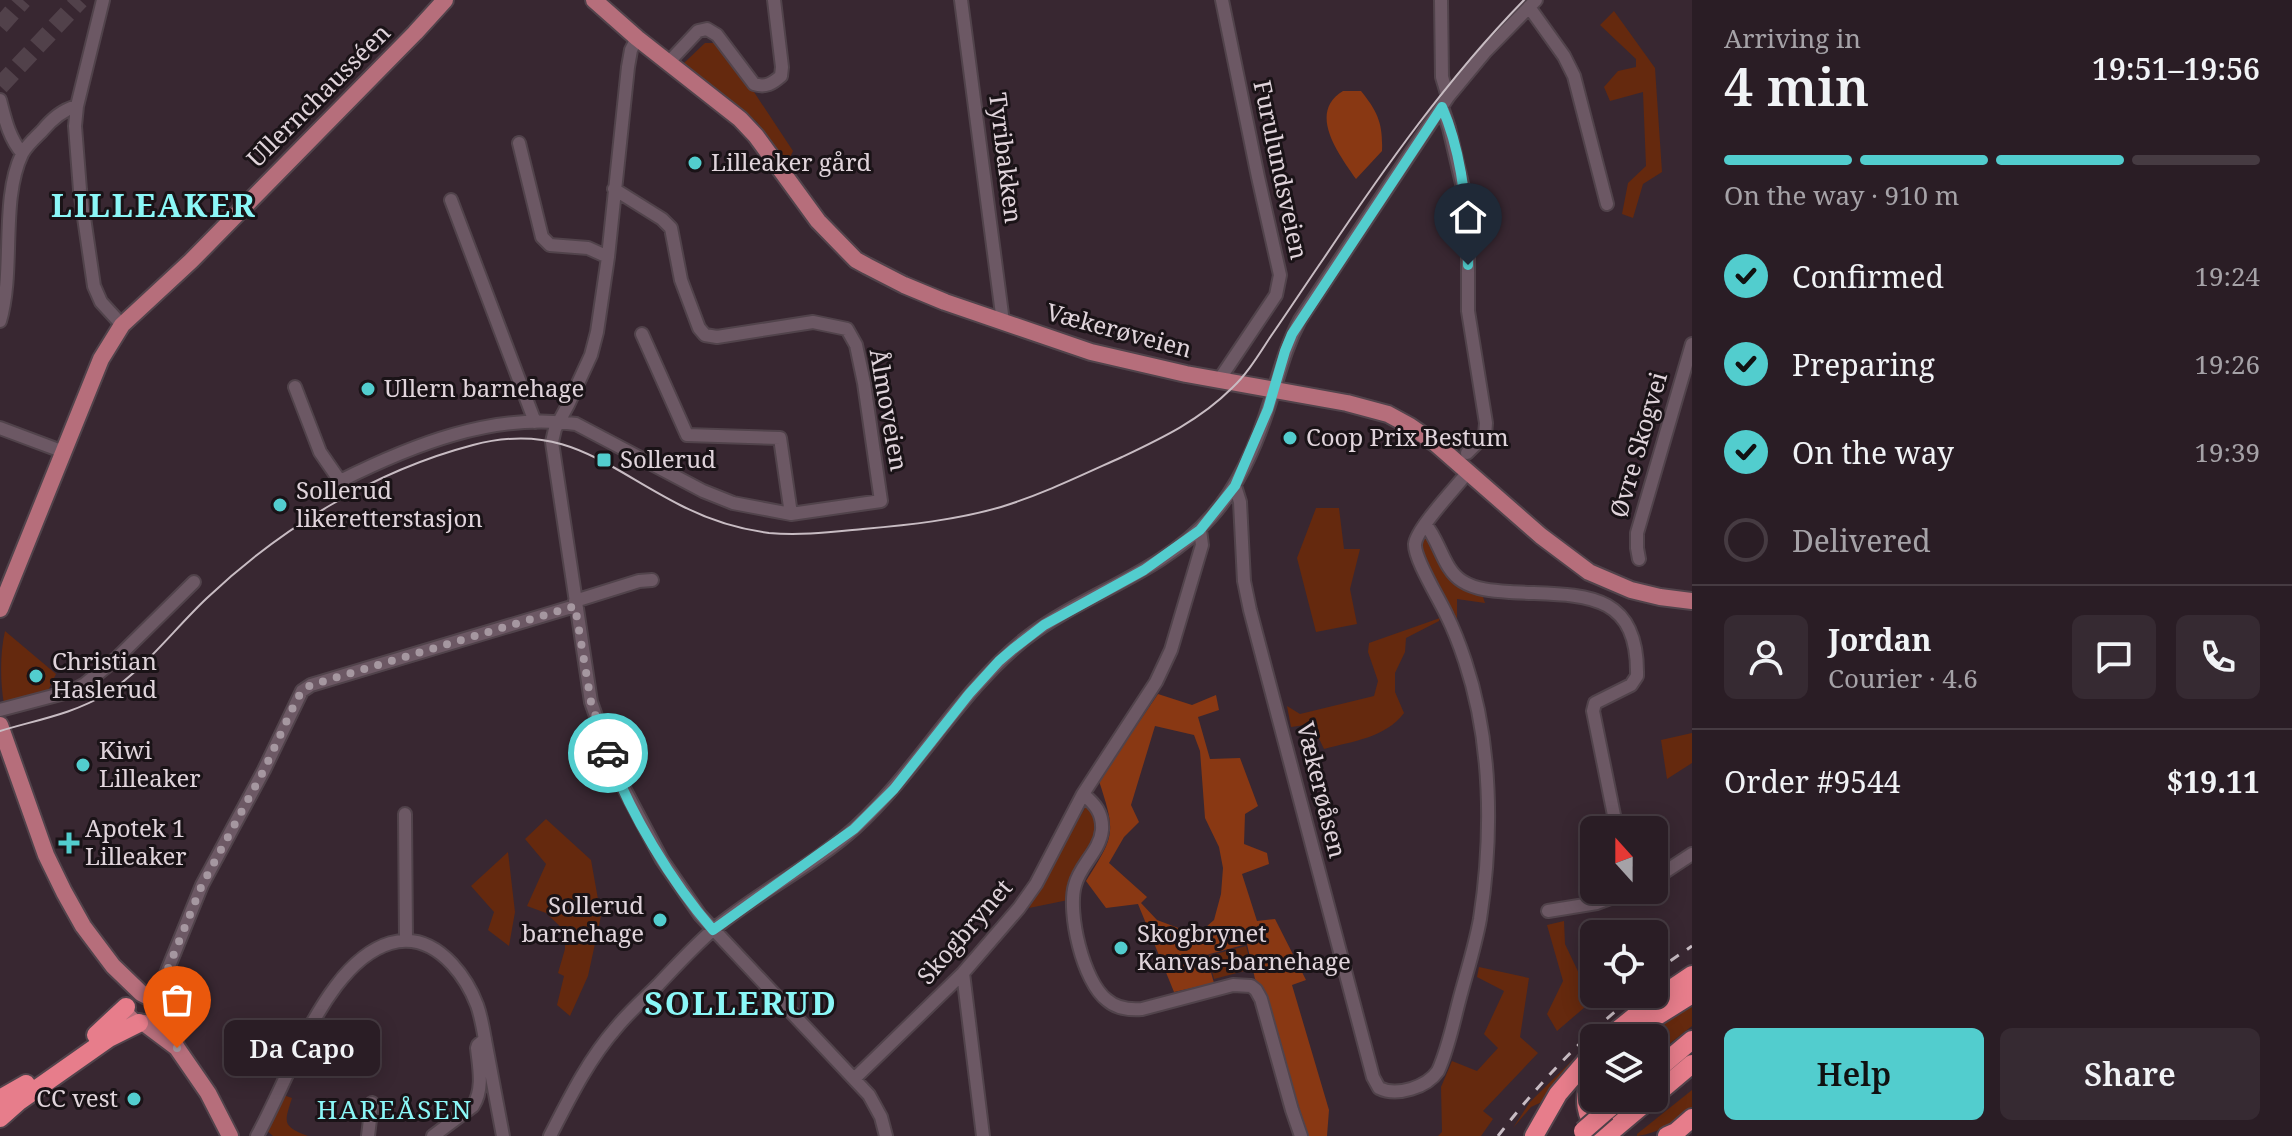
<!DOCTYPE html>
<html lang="en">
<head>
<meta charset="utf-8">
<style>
  :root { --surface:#2a1d25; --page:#362a32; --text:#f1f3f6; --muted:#a5a2a7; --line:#463b42; --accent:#52cdce }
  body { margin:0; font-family:"Noto Serif",serif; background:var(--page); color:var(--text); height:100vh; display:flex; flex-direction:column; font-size:30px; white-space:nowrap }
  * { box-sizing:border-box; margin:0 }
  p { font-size:26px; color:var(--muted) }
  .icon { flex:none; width:44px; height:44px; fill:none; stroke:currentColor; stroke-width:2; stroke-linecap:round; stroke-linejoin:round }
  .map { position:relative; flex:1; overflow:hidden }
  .drawer { display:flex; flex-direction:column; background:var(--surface); width:600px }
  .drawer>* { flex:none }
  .needle { width:52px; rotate:339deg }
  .controls { position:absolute; left:1580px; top:816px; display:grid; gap:16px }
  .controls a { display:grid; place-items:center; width:88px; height:88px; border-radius:12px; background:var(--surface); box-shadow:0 4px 20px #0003,0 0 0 2px var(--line); font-size:40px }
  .pin { position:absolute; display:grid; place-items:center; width:68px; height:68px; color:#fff; margin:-82px -34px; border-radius:50% 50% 50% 0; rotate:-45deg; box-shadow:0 0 8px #0007 }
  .pin .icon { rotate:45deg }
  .courier { position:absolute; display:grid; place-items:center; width:80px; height:80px; margin:-40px; border:6px solid #52cdce; border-radius:50%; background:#fff; color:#222; box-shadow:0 2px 10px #0007 }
  .bubble { position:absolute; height:56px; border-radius:12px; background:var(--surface); box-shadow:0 4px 20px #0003,0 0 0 2px var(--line); font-size:26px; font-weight:600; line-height:56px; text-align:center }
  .summary em { font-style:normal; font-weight:600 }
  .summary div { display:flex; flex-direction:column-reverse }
  .summary { display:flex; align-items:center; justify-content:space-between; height:136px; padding:0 32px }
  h1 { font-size:52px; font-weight:600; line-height:60px }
  .bar { display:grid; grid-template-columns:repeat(4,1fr); gap:12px 8px; align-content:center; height:96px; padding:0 32px }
  .bar i { height:10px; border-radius:6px; background:var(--line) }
  .bar .active { background:var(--accent) }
  .bar p { grid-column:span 4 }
  .line { display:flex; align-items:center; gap:20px; padding:0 32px; border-top:2px solid var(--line) }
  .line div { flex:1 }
  .round { display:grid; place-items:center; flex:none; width:84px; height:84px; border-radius:12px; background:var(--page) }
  ol { padding:0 32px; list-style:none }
  li { display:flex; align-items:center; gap:24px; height:88px }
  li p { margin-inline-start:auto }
  li .icon { padding:8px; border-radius:50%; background:var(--accent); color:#111; stroke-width:4 }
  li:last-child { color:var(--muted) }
  li i { width:44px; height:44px; border:4px solid var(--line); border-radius:50% }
  .button { display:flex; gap:16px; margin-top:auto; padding:16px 32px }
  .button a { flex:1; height:92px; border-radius:12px; background:var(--accent); color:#111; font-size:32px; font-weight:600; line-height:92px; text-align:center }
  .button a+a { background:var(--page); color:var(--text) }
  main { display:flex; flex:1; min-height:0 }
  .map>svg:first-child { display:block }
  .green { fill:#65290e }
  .forest { fill:#893813; fill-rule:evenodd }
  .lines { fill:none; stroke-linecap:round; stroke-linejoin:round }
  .highway-tunnel { stroke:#51414a; stroke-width:18; stroke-dasharray:18 9; stroke-linecap:butt }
  .minor-casing { stroke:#51434b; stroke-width:16 }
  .major-casing { stroke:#51434b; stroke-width:20 }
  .highway-casing { stroke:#51434b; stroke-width:22 }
  .minor { stroke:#6c5864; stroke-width:12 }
  .major { stroke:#b66e7b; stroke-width:16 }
  .highway { stroke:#e77d8b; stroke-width:18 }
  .tram { stroke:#c8bcc3; stroke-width:2 }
  .rail { stroke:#c8bcc3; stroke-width:3; stroke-dasharray:10 10; stroke-linecap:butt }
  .highway-bridge-casing { stroke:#51434b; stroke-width:22; stroke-linecap:butt }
  .highway-bridge { stroke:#e77d8b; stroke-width:18 }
  .done { stroke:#a597a0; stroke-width:8; stroke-dasharray:0 14.4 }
  .route { stroke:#52cdce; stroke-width:10 }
  .poi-dot { fill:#52cdce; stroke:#1a1317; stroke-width:3 }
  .labels { text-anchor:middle; stroke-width:6; stroke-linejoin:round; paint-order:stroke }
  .street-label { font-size:24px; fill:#e0d4db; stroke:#1a1317 }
  .poi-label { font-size:24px; fill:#e0d4db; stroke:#1a1317; text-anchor:start }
  .neighbourhood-label { font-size:26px; letter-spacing:2px; fill:#8bf7f7; stroke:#1a1317 }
  .district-label { font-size:32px; font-weight:bold; letter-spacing:2px; fill:#8bf7f7; stroke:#1a1317 }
</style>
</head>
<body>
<main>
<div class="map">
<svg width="1692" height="1136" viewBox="0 0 1692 1136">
  <rect width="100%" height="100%" fill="#382731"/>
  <path class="green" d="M1614 11 1655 68 1662 172 1643 184 1633 218 1622 214 1628 183 1646 166 1643 92 1610 101 1604 87 1618 71 1636 67V59L1600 25Z
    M705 43H714L754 92 793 151 786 165 757 122 684 63Z
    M1316 508H1339L1344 549H1360L1350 589 1357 624 1316 632 1297 558Z
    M1427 538 1431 539 1441 565 1452 583 1481 591 1485 603 1457 599V624L1422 550 1421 542Z
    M1440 618 1439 621 1406 638 1405 652 1395 673V692L1404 713C1385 738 1353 741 1324 749L1312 724 1291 727 1287 706 1300 714 1374 696 1378 681 1368 652 1369 643Z
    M5 631 56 674 47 693 4 704C0 681 0 653 5 631Z
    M1692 733V763L1667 779 1661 740Z
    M1086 806 1095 816 1099 830 1068 900 1029 908Z
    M546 819 591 860 601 916 588 976 570 1016 557 1005 564 976 558 973 565 949V931L546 913 527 906 546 864 525 839Z
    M508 852 515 912 509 946 488 930 494 912 471 886Z
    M1564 921 1565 944 1592 1001 1557 1031 1547 1014 1563 981 1547 925Z
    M1246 946 1252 969 1214 979 1208 956Z
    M1479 967 1529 978 1520 1037 1538 1053 1483 1111 1493 1119 1481 1136H1438L1442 1132 1441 1087 1452 1061 1477 1071 1498 1048 1484 1034 1504 991 1477 977Z
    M1692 1002V1026L1654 1056V1038H1640Z
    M1612 1024 1598 1038H1594V1042L1562 1075 1546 1100 1531 1107 1513 1128 1530 1102 1608 1025Z
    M1692 1090V1107C1674 1122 1660 1133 1637 1136V1134Z
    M283 1095 292 1098C284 1123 282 1126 308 1136H273L266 1130Z"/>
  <path class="forest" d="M1343 91H1361C1378 112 1383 124 1382 151L1356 179C1339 154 1307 113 1343 91Z
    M1158 694 1192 705 1216 695 1219 710 1198 717 1210 759 1240 758 1258 806 1245 814 1244 844 1267 853 1269 864 1242 874 1257 921 1275 919 1306 980 1292 985 1329 1110 1327 1136H1308L1262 988 1255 979 1247 944 1206 955 1214 983 1174 992 1138 904 1106 908 1086 881C1115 835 1116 833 1099 781ZM1155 726 1194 735 1200 751 1205 818 1219 847 1223 868 1221 894 1214 920 1206 927 1189 932 1157 920 1141 903 1147 897 1109 863 1124 837 1139 822 1131 805Z"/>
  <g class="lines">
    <path class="highway-tunnel" d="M0 26 23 0
      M0 86 80 0"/>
    <g class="minor-casing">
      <path id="minor" d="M103 0 77 106 75 126 80 190 94 286 101 302 122 325
        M961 0 1003 322
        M1441 0 1442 77 1448 97
        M1529 7 1564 56 1574 76 1607 204
        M637 38 631 50 628 67 608 257 597 332 591 355 568 405 555 429 552 442 591 702 617 775 662 860 700 915 869 1095 881 1117 886 1136
        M668 63 698 31 707 29 717 35 754 84C766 88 773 83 781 76L782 67 774 0
        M0 100C5 119 9 138 22 153
        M1442 107 1449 128 1463 188 1468 256V311L1486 423 1485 435 1467 453
        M519 143 542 237 550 245 588 248 608 257
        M451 200 535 422
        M0 321C15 270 0 200 22 154 26 146 35 138 42 131 52 119 62 110 77 106
        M642 334 687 435 780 438 791 514
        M1219 380 1276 295 1280 275 1258 177 1222 0
        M295 387 320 452 340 481C412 445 494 412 576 424L703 491 733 503 791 514 881 501 864 383 856 345 847 329 813 322 717 337 705 335 699 328 681 280 671 228 662 219 614 189
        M0 428 64 452
        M1235 486 1240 502 1244 581 1250 610 1373 1077 1379 1088C1397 1097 1427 1087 1438 1071 1448 1049 1453 1024 1459 1001 1466 974 1475 947 1480 919 1493 835 1492 742 1465 661 1460 646 1454 630 1447 616 1440 600 1414 559 1415 544 1416 529 1457 486 1468 472
        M1425 524C1440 541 1443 569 1462 581 1476 590 1494 591 1510 592 1576 596 1639 586 1637 676L1631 685 1595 703 1593 711 1617 830
        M1639 559 1637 548V533L1692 344
        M575 601 639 581 652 580
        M0 710 72 691 85 684 117 658 194 582
        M1083 794C1095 804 1103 813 1102 830 1100 851 1080 865 1075 885 1067 912 1083 982 1107 1000 1117 1009 1129 1010 1142 1009L1233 985 1251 986 1256 990 1261 999 1292 1110 1301 1136
        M405 814 406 940
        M1654 879 1692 854
        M1548 911 1597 903 1632 890
        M963 973 983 1136
        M157 1006 165 976 202 885 264 770 302 691 311 685 575 606
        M854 1079 963 973 1019 908 1036 884 1083 794 1156 682 1171 650 1202 545 1200 530
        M257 1136C284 1087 302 1031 336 986 367 945 411 920 452 964 463 976 471 989 477 1005 481 1016 483 1028 485 1040 491 1072 497 1104 503 1136
        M368 1136 372 1103
        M433 1136 473 1106C484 1089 479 1067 477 1048L478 1045 485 1039
        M550 1136C569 1099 588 1060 616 1028 629 1012 644 999 658 985 676 966 694 946 714 929 758 892 813 866 856 827 918 770 959 692 1025 639 1084 593 1161 574 1211 517 1239 486 1259 438 1271 399 1280 371 1286 346 1300 320L1448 97 1486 51 1536 0"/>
    </g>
    <g class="major-casing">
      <path id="major" d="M594 0 637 38 740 119 756 136 818 221 856 260 867 266 904 285 945 302 1091 352 1186 374 1347 403 1388 414 1410 426 1436 444 1541 536 1589 572 1631 590 1660 597 1692 601
        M0 609 101 359 122 325 191 261 415 33 445 0
        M0 725 46 855 64 892 83 926 113 966 141 993 153 999 177 1048 208 1093 230 1136
        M129 1017 134 1022 144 1023 176 1047"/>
    </g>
    <g class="highway-casing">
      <path id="highway" d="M96 1035 126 1007
        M1608 1038 1655 1000 1692 975
        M1629 1038 1654 1018 1692 994
        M1654 1072 1692 1040
        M1594 1075C1581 1097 1584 1119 1604 1136
        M1654 1096 1692 1064
        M0 1099 26 1084
        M1606 1111 1622 1098
        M0 1118 18 1102 109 1038 139 1023
        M1534 1136 1558 1094 1594 1052
        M1606 1136 1651 1098
        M1667 1136 1676 1132 1692 1118"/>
    </g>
    <use href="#minor" class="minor"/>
    <use href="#major" class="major"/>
    <use href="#highway" class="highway"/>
    <path class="tram" d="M0 731C36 720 73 714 106 694 145 669 174 629 207 598 281 528 374 471 473 445 565 421 605 467 680 505 709 520 738 529 769 533 800 536 832 532 863 529 909 525 956 520 1001 507 1043 494 1082 475 1122 457 1162 438 1200 420 1232 388 1248 373 1259 354 1271 336 1289 310 1306 284 1324 258 1385 167 1447 79 1524 0"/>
    <path class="rail" d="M1654 972 1692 946
      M1498 1136C1539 1083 1584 1035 1637 994"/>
    <g class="highway-bridge-casing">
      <path id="highway-bridge" d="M1583 1131 1606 1111"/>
    </g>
    <use href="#highway-bridge" class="highway-bridge"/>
  </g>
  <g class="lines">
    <path class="done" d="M177 1048 157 1009 165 976 202 885 264 770 296 701 302 691 311 685 575 606 591 702 608 753"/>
    <path class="route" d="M608 753C629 812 672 883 713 930L854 829 894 789 969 694 999 661 1013 649 1044 625 1144 570 1200 530 1235 486 1268 409 1285 351 1292 334 1442 107C1463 155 1468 213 1468 265"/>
  </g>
  <g class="poi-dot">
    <circle cx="695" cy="163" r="8"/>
    <circle cx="368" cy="389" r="8"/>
    <circle cx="1290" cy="438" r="8"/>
    <rect x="596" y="452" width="16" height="16" rx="4"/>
    <circle cx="280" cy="505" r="8"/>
    <circle cx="36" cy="676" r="8"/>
    <circle cx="83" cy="765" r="8"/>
    <path d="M65 831h8v8h8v8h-8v8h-8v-8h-8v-8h8z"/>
    <circle cx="660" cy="920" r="8"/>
    <circle cx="1121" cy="948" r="8"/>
    <circle cx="134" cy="1099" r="8"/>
  </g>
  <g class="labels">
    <g class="street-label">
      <text transform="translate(319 96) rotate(-45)" y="8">Ullernchausséen</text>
      <text transform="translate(1005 158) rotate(83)" y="8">Tyribakken</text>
      <text transform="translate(1280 170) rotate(78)" y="8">Furulundsveien</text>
      <text transform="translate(1119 331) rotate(15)" y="8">Vækerøveien</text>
      <text transform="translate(888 410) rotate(80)" y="8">Ålmoveien</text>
      <text transform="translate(1639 445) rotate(-74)" y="8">Øvre Skogvei</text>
      <text transform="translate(1321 790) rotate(76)" y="8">Vækerøåsen</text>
      <text transform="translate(965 932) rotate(-49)" y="8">Skogbrynet</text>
    </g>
    <g class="poi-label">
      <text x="711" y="171">Lilleaker gård</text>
      <text x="384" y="397">Ullern barnehage</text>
      <text x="1306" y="446">Coop Prix Bestum</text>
      <text x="620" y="468">Sollerud</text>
      <text x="296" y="499">Sollerud<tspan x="296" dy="28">likeretterstasjon</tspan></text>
      <text x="52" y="670">Christian<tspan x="52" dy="28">Haslerud</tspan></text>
      <text x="99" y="759">Kiwi<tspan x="99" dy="28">Lilleaker</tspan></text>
      <text x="85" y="837">Apotek 1<tspan x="85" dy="28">Lilleaker</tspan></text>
      <text x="644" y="914" text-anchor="end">Sollerud<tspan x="644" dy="28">barnehage</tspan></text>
      <text x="1137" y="942">Skogbrynet<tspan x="1137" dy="28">Kanvas-barnehage</tspan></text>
      <text x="118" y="1107" text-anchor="end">CC vest</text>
    </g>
    <g class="neighbourhood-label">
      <text x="395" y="1119">HAREÅSEN</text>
    </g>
    <g class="district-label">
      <text x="154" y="217">LILLEAKER</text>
      <text x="741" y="1015">SOLLERUD</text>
    </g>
  </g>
</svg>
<div class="controls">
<a><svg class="needle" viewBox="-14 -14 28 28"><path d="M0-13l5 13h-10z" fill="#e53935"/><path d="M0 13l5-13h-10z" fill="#a5a2a7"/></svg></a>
<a><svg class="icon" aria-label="locate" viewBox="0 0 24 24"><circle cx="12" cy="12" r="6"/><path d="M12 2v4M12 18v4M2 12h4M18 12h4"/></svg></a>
<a><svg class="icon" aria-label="layers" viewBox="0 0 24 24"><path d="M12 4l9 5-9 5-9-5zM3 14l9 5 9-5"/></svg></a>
</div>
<div class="pin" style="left:177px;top:1048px;background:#ea580c"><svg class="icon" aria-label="bag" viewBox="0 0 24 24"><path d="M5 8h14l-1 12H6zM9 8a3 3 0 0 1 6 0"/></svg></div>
<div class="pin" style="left:1468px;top:265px;background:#1f2937"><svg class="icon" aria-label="home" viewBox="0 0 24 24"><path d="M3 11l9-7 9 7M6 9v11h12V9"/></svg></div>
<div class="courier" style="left:608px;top:753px"><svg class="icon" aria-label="car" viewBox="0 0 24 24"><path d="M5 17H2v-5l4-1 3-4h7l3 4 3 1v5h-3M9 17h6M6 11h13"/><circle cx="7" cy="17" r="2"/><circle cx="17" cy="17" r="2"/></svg></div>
<div class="bubble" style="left:224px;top:1020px;width:156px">Da Capo</div>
</div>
<section class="drawer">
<div class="summary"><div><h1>4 min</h1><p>Arriving in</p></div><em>19:51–19:56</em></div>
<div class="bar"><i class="active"></i><i class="active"></i><i class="active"></i><i></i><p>On the way · 910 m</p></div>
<ol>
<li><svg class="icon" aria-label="check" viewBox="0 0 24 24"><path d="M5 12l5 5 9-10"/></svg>Confirmed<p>19:24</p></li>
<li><svg class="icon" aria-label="check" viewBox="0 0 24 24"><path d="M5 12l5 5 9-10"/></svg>Preparing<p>19:26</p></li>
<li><svg class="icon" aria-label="check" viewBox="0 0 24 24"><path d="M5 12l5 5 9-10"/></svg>On the way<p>19:39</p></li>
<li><i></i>Delivered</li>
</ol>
<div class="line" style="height:144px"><a class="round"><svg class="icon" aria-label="person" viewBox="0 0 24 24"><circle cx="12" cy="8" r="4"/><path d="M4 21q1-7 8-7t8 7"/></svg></a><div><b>Jordan</b><p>Courier · 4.6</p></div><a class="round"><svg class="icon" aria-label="chat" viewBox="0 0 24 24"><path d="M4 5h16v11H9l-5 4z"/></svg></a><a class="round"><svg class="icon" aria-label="phone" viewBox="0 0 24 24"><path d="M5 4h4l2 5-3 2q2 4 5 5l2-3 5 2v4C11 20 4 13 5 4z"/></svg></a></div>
<div class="line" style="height:104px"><div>Order #9544</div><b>$19.11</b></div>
<div class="button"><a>Help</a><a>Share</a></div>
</section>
</main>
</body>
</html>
